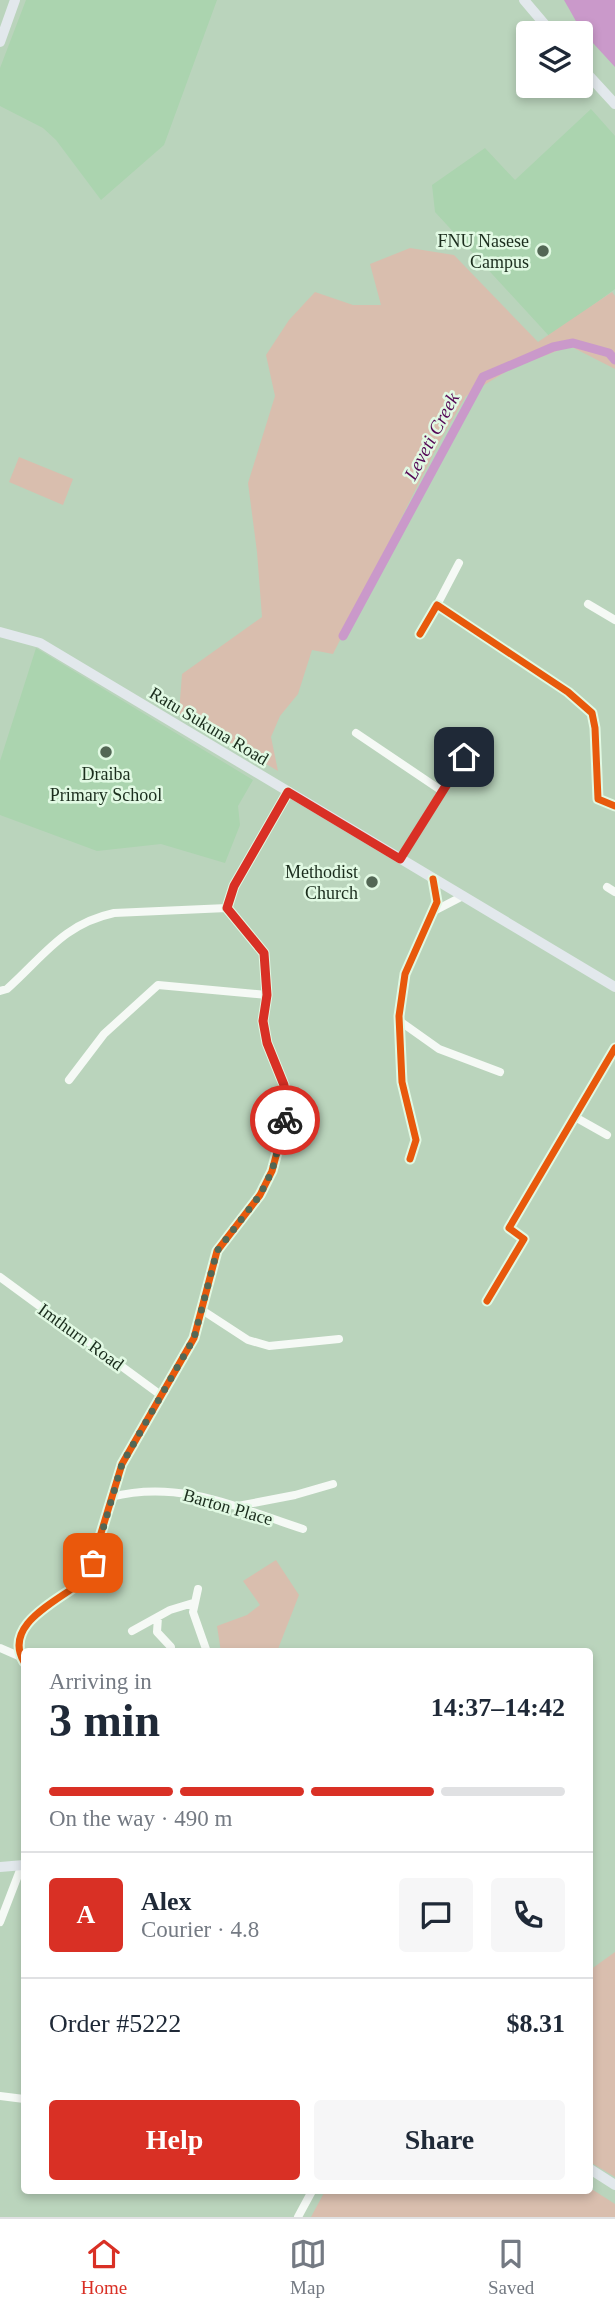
<!DOCTYPE html>
<html lang="en">
<head>
<meta charset="utf-8">
<style>
  :root { --surface:#fff; --page:#f6f6f7; --text:#1f2937; --muted:#747a83; --line:#e0e1e3; --accent:#d93025 }
  body { margin:0; font-family:"Times New Roman",serif; background:var(--page); color:var(--text); height:100vh; display:flex; flex-direction:column; font-size:26px; white-space:nowrap }
  * { box-sizing:border-box; margin:0 }
  p { font-size:23px; color:var(--muted) }
  .icon { flex:none; width:38px; height:38px; fill:none; stroke:currentColor; stroke-width:2; stroke-linecap:round; stroke-linejoin:round }
  .map { position:relative; flex:1; overflow:hidden }
  .side { position:absolute; left:21px; top:1648px; width:572px; height:546px; display:flex; flex-direction:column; background:var(--surface); border-radius:7px; box-shadow:0 4px 10px #0003 }
  .side>* { flex:none }
  .fabs { position:absolute; left:516px; top:21px; display:grid; gap:14px }
  .fabs a { display:grid; place-items:center; width:77px; height:77px; border-radius:7px; background:var(--surface); box-shadow:0 4px 10px #0003; font-size:35px }
  .pin { position:absolute; display:grid; place-items:center; width:60px; height:60px; color:#fff; margin:-30px; border-radius:14px; box-shadow:0 4px 10px #0006 }
  .courier { position:absolute; display:grid; place-items:center; width:70px; height:70px; margin:-35px; border:5px solid #d93025; border-radius:50%; background:#fff; color:#222; box-shadow:0 2px 9px #0007 }
  .head em { font-style:normal; font-weight:800 }
  .head div { display:flex; flex-direction:column-reverse }
  .head { display:flex; align-items:center; justify-content:space-between; height:119px; padding:0 28px }
  h1 { font-size:46px; font-weight:800; line-height:52px }
  .bar { display:grid; grid-template-columns:repeat(4,1fr); gap:10px 7px; align-content:center; height:84px; padding:0 28px }
  .bar i { height:9px; border-radius:5px; background:var(--line) }
  .bar .current { background:var(--accent) }
  .bar p { grid-column:span 4 }
  .line { display:flex; align-items:center; gap:18px; padding:0 28px; border-top:2px solid var(--line) }
  .line div { flex:1 }
  .round { display:grid; place-items:center; flex:none; width:74px; height:74px; border-radius:7px; background:var(--page) }
  .action { display:flex; gap:14px; margin-top:auto; padding:14px 28px }
  .action a { flex:1; height:80px; border-radius:7px; background:var(--accent); color:#fff; font-size:28px; font-weight:800; line-height:80px; text-align:center }
  .action a+a { background:var(--page); color:var(--text) }
  .tabs { display:flex; justify-content:space-around; align-items:center; height:98px; border-top:2px solid var(--line); background:var(--surface); font-size:19px; color:var(--muted) }
  .tabs a { display:grid; justify-items:center; gap:4px }
  .tabs .current { color:var(--accent) }
  .map>svg:first-child { display:block }
  .built { fill:#abd4af }
  .green { fill:#d9beae }
  .water { fill:#ca99ca }
  .lines { fill:none; stroke-linecap:round; stroke-linejoin:round }
  .canal { stroke:#ca99ca; stroke-width:9 }
  .minor { stroke:#f5f9f5; stroke-width:8 }
  .major { stroke:#e2e8ec; stroke-width:10 }
  .cycleway-casing { stroke:#e1f9e3; stroke-width:11 }
  .cycleway { stroke:#e8590c; stroke-width:7 }
  .done { stroke:#536755; stroke-width:7; stroke-dasharray:0 12.6 }
  .route { stroke:#d93025; stroke-width:9 }
  .poi-dot { fill:#536755; stroke:#e1f9e3; stroke-width:2.5 }
  .labels { text-anchor:middle; stroke-width:5; stroke-linejoin:round; paint-order:stroke }
  .poi-label { font-size:18px; fill:#1b2d1d; stroke:#e1f9e3; text-anchor:end }
  .street-label { font-size:18px; fill:#1b2d1d; stroke:#e1f9e3 }
  .water-label { font-size:19px; font-style:italic; fill:#540756; stroke:#e1f9e3 }
</style>
</head>
<body>
<div class="map">
<svg width="615" height="2217" viewBox="0 0 615 2217">
  <rect width="100%" height="100%" fill="#bad4bc"/>
  <path class="built" d="M26 0H217L164 145 101 200 56 140 43 128 0 106V68Z
    M591 109 615 136V289L550 337 435 212 432 185 485 148 515 180Z
    M36 648 253 780 238 806 240 825 225 863 161 844 97 851 0 815V761Z"/>
  <path class="green" d="M410 248 454 255 538 342 612 292 615 296V369L570 346 512 368 466 396 441 439 333 654 312 650 298 694 280 716 271 737 278 771 179 713 182 674 262 617 257 552 248 483 275 396 266 355 289 320 315 292 353 305H381L370 264Z
    M19 457 73 479 63 505 9 482Z
    M276 1560 299 1595 278 1649 221 1652 217 1626 247 1615 260 1605 243 1581Z
    M615 1952V2177L590 2162V1970Z
    M590 2188 615 2204V2217H311L325 2191H590Z"/>
  <path class="water" d="M564 0H615V67L581 30Z"/>
  <g class="lines">
    <path class="canal" d="M343 636 483 377 553 347 573 343 609 353 615 360"/>
    <path class="minor" d="M588 604 615 620
      M437 605 459 563
      M420 634 437 605 568 692 592 713 595 728 598 799 615 806
      M356 733 442 791
      M400 859 475 739
      M607 887 615 892
      M434 911 463 896
      M0 991 7 989C44 956 63 924 114 913L227 908
      M401 1022 439 1049 500 1072
      M69 1080 104 1034 158 985 267 995
      M575 1117 607 1135
      M410 1159 416 1140 402 1082 399 1016 405 974 437 902 433 879
      M0 1277 162 1396
      M487 1301 524 1239 509 1228 615 1048
      M202 1310 248 1340 269 1346 339 1339
      M111 1497C180 1479 238 1508 303 1529
      M238 1506 295 1495 333 1484
      M198 1589 193 1612 207 1652
      M158 1617 157 1632 171 1647V1652
      M132 1631 170 1610 193 1603
      M0 1648 21 1657
      M24 1662C0 1621 69 1597 88 1576L122 1464 194 1338 217 1251 260 1195 272 1171 285 1122 284 1085 267 1043 263 1021 267 995 264 953 227 908 234 886 288 792
      M0 1922 22 1865
      M0 2096 24 2099
      M298 2217 312 2191"/>
    <path class="major" d="M524 0 552 33
      M0 42 15 0
      M581 67 615 104
      M0 632 40 643 615 987
      M0 1867 24 1865
      M590 2169 615 2185"/>
    <g class="cycleway-casing">
      <path id="cycleway" d="M420 634 437 605 568 692 592 713 595 728 598 799 615 806
        M410 1159 416 1140 402 1082 399 1016 405 974 437 902 433 879
        M487 1301 524 1239 509 1228 615 1048
        M24 1662C0 1621 69 1597 88 1576L122 1464 194 1338 217 1251 260 1195 272 1171 285 1122 284 1085 267 1043 263 1021 267 995 264 953 227 908 234 886 288 792"/>
    </g>
    <use href="#cycleway" class="cycleway"/>
  </g>
  <g class="lines">
    <path class="done" d="M93 1563 122 1464 194 1338 217 1251 260 1195 272 1171 285 1120"/>
    <path class="route" d="M285 1120 284 1085 267 1043 263 1021 267 995 264 953 227 908 234 886 288 792 400 859 464 757"/>
  </g>
  <g class="poi-dot">
    <circle cx="543" cy="251" r="7"/>
    <circle cx="106" cy="752" r="7"/>
    <circle cx="372" cy="882" r="7"/>
  </g>
  <g class="labels">
    <g class="poi-label">
      <text x="529" y="247">FNU Nasese<tspan x="529" dy="21">Campus</tspan></text>
      <text x="106" y="780" text-anchor="middle">Draiba<tspan x="106" dy="21">Primary School</tspan></text>
      <text x="358" y="878">Methodist<tspan x="358" dy="21">Church</tspan></text>
    </g>
    <g class="street-label">
      <text transform="translate(209 726) rotate(31)" y="6">Ratu Sukuna Road</text>
      <text transform="translate(81 1337) rotate(36)" y="6">Imthurn Road</text>
      <text transform="translate(228 1507) rotate(16)" y="6">Barton Place</text>
    </g>
    <g class="water-label">
      <text transform="translate(431 436) rotate(-62)" y="7">Leveti Creek</text>
    </g>
  </g>
</svg>
<div class="fabs">
<a><svg class="icon" aria-label="layers" viewBox="0 0 24 24"><path d="M12 4l9 5-9 5-9-5zM3 14l9 5 9-5"/></svg></a>
</div>
<div class="pin" style="left:93px;top:1563px;background:#ea580c"><svg class="icon" aria-label="bag" viewBox="0 0 24 24"><path d="M5 8h14l-1 12H6zM9 8a3 3 0 0 1 6 0"/></svg></div>
<div class="pin" style="left:464px;top:757px;background:#1f2937"><svg class="icon" aria-label="home" viewBox="0 0 24 24"><path d="M3 11l9-7 9 7M6 9v11h12V9"/></svg></div>
<div class="courier" style="left:285px;top:1120px"><svg class="icon" aria-label="bike" viewBox="0 0 24 24"><circle cx="6" cy="16" r="4"/><circle cx="18" cy="16" r="4"/><path d="M6 16l4-8h5l3 8M10 8l3 8H6M13 5h3"/></svg></div>
<section class="side">
<div class="head"><div><h1>3 min</h1><p>Arriving in</p></div><em>14:37–14:42</em></div>
<div class="bar"><i class="current"></i><i class="current"></i><i class="current"></i><i></i><p>On the way · 490 m</p></div>
<div class="line" style="height:126px"><b class="round" style="background:var(--accent);color:#fff">A</b><div><b>Alex</b><p>Courier · 4.8</p></div><a class="round"><svg class="icon" aria-label="chat" viewBox="0 0 24 24"><path d="M4 5h16v11H9l-5 4z"/></svg></a><a class="round"><svg class="icon" aria-label="phone" viewBox="0 0 24 24"><path d="M5 4h4l2 5-3 2q2 4 5 5l2-3 5 2v4C11 20 4 13 5 4z"/></svg></a></div>
<div class="line" style="height:91px"><div>Order #5222</div><b>$8.31</b></div>
<div class="action"><a>Help</a><a>Share</a></div>
</section>
</div>
<nav class="tabs">
<a class="current"><svg class="icon" aria-label="home" viewBox="0 0 24 24"><path d="M3 11l9-7 9 7M6 9v11h12V9"/></svg>Home</a>
<a><svg class="icon" aria-label="map" viewBox="0 0 24 24"><path d="M3 6l6-2 6 2 6-2v14l-6 2-6-2-6 2zM9 4v14M15 6v14"/></svg>Map</a>
<a><svg class="icon" aria-label="saved" viewBox="0 0 24 24"><path d="M7 4h10v16l-5-4-5 4z"/></svg>Saved</a>
</nav>
</body>
</html>
